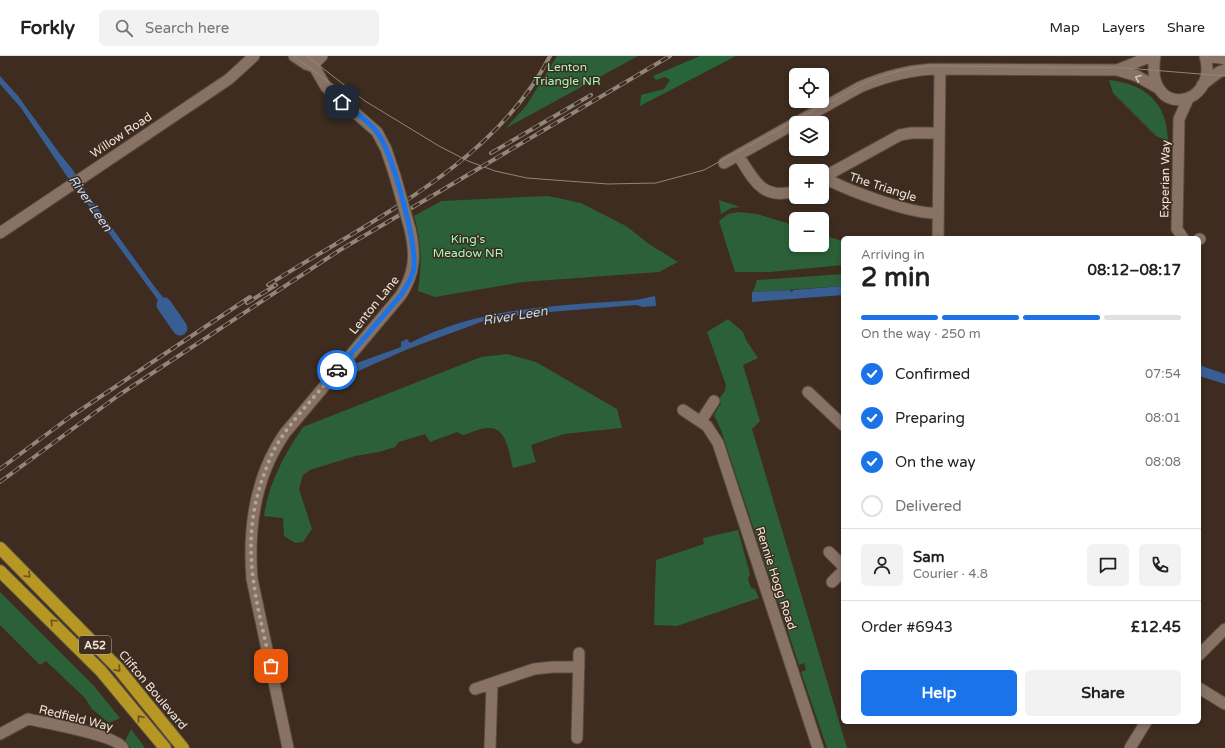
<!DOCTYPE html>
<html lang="en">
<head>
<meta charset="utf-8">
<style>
  :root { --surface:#fff; --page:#f2f2f2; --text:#202124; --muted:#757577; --line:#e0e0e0; --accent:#1a73e8 }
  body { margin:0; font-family:"Varela Round",sans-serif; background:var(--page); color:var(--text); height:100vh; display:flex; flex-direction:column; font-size:15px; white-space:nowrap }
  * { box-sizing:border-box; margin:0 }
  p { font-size:13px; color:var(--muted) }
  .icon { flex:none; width:22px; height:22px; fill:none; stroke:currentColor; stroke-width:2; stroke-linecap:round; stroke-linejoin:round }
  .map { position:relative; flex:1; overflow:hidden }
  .sheet { position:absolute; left:841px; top:180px; width:360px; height:488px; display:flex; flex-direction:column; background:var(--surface); border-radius:6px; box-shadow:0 2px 6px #0003 }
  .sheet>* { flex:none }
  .fabs { position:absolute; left:789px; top:12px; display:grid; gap:8px }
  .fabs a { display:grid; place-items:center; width:40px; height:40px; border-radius:6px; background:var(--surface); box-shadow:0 2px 6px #0003; font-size:20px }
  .pin { position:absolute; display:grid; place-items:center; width:34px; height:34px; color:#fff; margin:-17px; border-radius:8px; box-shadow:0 2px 6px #0006 }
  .courier { position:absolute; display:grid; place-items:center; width:40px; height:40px; margin:-20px; border:3px solid #1a73e8; border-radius:50%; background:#fff; color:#222; box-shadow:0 1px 5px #0007 }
  .head em { font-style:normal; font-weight:800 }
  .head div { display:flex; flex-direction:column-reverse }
  .head { display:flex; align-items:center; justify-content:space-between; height:68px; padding:0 20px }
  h1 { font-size:26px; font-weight:800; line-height:30px }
  .bar { display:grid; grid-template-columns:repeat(4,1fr); gap:6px 4px; align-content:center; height:48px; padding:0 20px }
  .bar i { height:5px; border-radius:3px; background:var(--line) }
  .bar .on { background:var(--accent) }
  .bar p { grid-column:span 4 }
  .line { display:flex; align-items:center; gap:10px; padding:0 20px; border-top:1px solid var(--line) }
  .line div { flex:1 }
  .round { display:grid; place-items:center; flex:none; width:42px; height:42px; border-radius:6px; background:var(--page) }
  ol { padding:0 20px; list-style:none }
  li { display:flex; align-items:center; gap:12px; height:44px }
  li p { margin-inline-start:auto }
  li .icon { padding:4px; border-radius:50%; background:var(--accent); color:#fff; stroke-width:4 }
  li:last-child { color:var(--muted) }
  li i { width:22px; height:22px; border:2px solid var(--line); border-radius:50% }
  .action { display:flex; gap:8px; margin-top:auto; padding:8px 20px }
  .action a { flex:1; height:46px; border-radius:6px; background:var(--accent); color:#fff; font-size:16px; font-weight:800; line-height:46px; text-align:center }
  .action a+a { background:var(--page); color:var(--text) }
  header { display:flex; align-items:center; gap:24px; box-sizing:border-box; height:56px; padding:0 20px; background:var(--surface); border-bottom:1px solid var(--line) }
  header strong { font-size:19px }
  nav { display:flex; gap:22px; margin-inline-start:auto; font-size:14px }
  .search { width:280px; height:36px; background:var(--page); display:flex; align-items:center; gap:10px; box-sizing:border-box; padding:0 14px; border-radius:6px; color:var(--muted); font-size:15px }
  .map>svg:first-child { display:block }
  .green { fill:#2c6038 }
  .forest { fill:#276438 }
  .water { fill:#385e93 }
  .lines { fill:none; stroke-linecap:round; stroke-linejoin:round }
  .river { stroke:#385e93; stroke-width:15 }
  .minor-casing { stroke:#594a3f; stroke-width:13 }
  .highway-casing { stroke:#594a3f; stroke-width:14 }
  .minor { stroke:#877264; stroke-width:11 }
  .highway { stroke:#b79723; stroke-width:12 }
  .tram { stroke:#93857a; stroke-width:1 }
  .rail-casing { stroke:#93857a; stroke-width:4 }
  .rail { stroke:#3d2c1f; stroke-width:2.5; stroke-dasharray:8; stroke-linecap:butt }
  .minor-bridge-casing { stroke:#594a3f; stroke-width:13; stroke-linecap:butt }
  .minor-bridge { stroke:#877264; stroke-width:11 }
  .oneway { stroke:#d0c2b8 }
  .oneway2 { stroke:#685120 }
  .done { stroke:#b1a49a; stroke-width:4; stroke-dasharray:0 7.2 }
  .route { stroke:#1a73e8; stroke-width:5 }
  .labels { text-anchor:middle; stroke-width:3; stroke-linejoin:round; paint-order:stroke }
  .shield { fill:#3d2c1f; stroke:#baada3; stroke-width:1 }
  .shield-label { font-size:11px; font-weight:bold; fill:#f0e4dc }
  .park-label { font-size:12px; fill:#a5fbb6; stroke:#3d2c1f }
  .street-label { font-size:12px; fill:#f0e4dc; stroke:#3d2c1f }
  .water-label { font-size:13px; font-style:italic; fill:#c3dafa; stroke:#3d2c1f }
</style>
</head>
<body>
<header>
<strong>Forkly</strong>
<div class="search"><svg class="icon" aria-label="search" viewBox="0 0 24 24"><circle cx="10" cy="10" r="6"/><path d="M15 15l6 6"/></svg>Search here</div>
<nav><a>Map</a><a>Layers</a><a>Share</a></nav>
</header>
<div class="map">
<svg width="1225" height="692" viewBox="0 0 1225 692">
  <rect width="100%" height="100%" fill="#3d2c1f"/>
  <path class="green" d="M557 0H638L506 72 526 50Z
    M1109 24C1146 28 1167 47 1168 85L1156 80 1113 37Z
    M548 140 581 147 626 170 649 188 678 206 659 216 523 226 435 241 418 235C422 205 422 190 414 160L441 145Z
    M719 144 740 151 731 152 721 158Z
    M738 156 757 158 796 170V189H822V179L843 185V209L770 216H735L719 165 728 158Z
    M843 218V230L753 236 757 224Z
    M728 263 743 276 746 284 758 302 743 309 760 365 752 373 847 692H827L801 616 806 614 804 607 799 609 721 374 714 359 721 347 719 343 725 335 726 329 707 276Z
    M507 298 536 306 617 353 622 372 564 378 531 389 536 406 513 412C509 399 508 373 490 372 482 371 471 377 463 379L457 376 430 386 425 378 399 386 395 391 379 396 355 400 310 414 303 419 299 433 312 473 303 486 295 487 284 480 283 462 264 460C269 426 284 399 303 371L481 301Z
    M738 474 750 518 748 523 751 532 755 533 759 542 677 570 654 569 656 504 704 488 703 482Z
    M0 536 94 630 120 662 109 667 92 653 85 642 46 605 40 609 0 569Z
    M131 673 145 692H131L125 685Z"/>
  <path class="forest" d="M700 0H736L640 50 641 39 664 33 670 24 665 21 656 24 653 20Z"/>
  <path class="water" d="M0 20 18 40 60 98 73 114 89 140 154 230 180 263 173 268 155 240 66 119 21 52 0 28Z
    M843 230V239L752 246V236L790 234 791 236 793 235V234Z
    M655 240 656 250 643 251 636 249 525 258 481 266 408 293 356 316 354 308 401 291V286L407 283 410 287C481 250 559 250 636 244Z
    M1199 309 1225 318V328L1199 320Z"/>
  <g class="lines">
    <path class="river" d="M164 249 180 272"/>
    <g class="minor-casing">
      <path id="minor" d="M294 0 306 8 312 10
        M308 0 326 31 377 76 386 93 395 120
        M1155 0C1144 65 1220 51 1205 0
        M1209 0 1225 3
        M312 10 322 0
        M1117 14 1152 0
        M1202 29 1219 16 1225 14
        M738 99C754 124 762 145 796 135
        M724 107 860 31C886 20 911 13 940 13L1117 14 1137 20 1158 32
        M823 121C846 134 913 159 938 157
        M822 122 900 79 911 77H939
        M0 177 229 23 254 0
        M938 182 940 13
        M1183 182 1177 173 1179 63 1188 43
        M1199 183H1200
        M808 336 843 369
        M683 354 707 370 718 387 818 692
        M701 365 714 345
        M829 496 843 510
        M832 526 843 515
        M1199 599 1225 573
        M1199 632 1225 648
        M475 633 534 613 553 611H579
        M0 678 28 663C46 667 116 679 123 692
        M577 682 579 597
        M288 692 252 523C248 472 255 420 285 377L401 239C415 217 416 199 410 173
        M490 692 492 628
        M1130 692 1146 666"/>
    </g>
    <g class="highway-casing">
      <path id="highway" d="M0 492 118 612 183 692
        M0 515 101 615 165 692"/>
    </g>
    <use href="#minor" class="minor"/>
    <use href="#highway" class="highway"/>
    <path class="tram" d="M293 0 350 41
      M307 0 365 45 439 90 468 105 495 115 527 122 608 128 656 127 704 114 865 27C887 17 910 11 934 10L1126 12 1225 20"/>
    <g class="rail-casing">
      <path id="rail" d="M491 97 591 39
        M268 229C367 166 494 109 550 0
        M247 247 276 229
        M0 413 70 361 250 241
        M0 426 119 339 340 194 670 0"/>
    </g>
    <use href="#rail" class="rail"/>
    <g class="minor-bridge-casing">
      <path id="minor-bridge" d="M395 120 410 173"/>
    </g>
    <use href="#minor-bridge" class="minor-bridge"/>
  </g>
  <defs><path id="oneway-chevron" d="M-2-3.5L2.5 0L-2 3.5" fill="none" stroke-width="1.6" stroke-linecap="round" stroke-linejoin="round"/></defs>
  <use class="oneway" href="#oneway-chevron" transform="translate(1138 22) rotate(-157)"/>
  <g class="oneway2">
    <use href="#oneway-chevron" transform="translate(28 519) rotate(46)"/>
    <use href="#oneway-chevron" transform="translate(53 566) rotate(-134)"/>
    <use href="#oneway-chevron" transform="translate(118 613) rotate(48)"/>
    <use href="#oneway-chevron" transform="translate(140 662) rotate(-129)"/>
  </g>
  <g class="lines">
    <path class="done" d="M271 610C256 543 239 489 263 421 267 411 270 400 276 390 292 363 317 339 337 314"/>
    <path class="route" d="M337 314 401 239C406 231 413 222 414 212 416 185 393 98 377 76 368 64 353 55 342 46"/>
  </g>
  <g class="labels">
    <rect class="shield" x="79" y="580" width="32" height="18" rx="3"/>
    <g class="shield-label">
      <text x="95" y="593">A52</text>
    </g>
    <g class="park-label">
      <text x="567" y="15">Lenton<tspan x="567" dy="14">Triangle NR</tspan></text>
      <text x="468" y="187">King's<tspan x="468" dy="14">Meadow NR</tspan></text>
    </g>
    <g class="street-label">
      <text transform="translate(121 79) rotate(-34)" y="4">Willow Road</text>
      <text transform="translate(1165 123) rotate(-89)" y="4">Experian Way</text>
      <text transform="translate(883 131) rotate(18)" y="4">The Triangle</text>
      <text transform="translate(374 249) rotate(-51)" y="4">Lenton Lane</text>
      <text transform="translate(776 522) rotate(72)" y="4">Rennie Hogg Road</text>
      <text transform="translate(153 634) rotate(50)" y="4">Clifton Boulevard</text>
      <text transform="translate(76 662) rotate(14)" y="4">Redfield Way</text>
    </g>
    <g class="water-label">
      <text transform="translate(91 147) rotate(55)" y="5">River Leen</text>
      <text transform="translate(515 259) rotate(-9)" y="5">River Leen</text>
    </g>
  </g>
</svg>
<div class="fabs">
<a><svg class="icon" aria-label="locate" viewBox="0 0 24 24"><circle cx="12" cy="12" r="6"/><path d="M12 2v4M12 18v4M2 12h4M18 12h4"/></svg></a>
<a><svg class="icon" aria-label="layers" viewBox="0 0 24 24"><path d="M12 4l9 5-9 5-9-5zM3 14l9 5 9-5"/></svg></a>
<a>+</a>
<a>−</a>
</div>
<div class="pin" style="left:271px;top:610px;background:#ea580c"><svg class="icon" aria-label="bag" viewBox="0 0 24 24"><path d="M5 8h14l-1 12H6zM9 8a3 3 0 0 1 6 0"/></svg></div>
<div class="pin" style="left:342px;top:46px;background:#1f2937"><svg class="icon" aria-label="home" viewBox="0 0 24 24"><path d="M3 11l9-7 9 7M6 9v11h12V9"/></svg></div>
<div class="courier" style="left:337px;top:314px"><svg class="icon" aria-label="car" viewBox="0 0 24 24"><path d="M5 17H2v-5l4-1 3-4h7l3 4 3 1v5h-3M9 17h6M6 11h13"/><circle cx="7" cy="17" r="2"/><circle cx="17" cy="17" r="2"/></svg></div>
<section class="sheet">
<div class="head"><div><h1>2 min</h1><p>Arriving in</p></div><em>08:12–08:17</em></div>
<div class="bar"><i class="on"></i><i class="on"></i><i class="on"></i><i></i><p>On the way · 250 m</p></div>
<ol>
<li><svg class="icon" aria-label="check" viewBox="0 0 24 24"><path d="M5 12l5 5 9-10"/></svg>Confirmed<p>07:54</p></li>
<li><svg class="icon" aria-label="check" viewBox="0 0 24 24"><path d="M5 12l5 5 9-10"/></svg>Preparing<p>08:01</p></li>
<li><svg class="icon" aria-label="check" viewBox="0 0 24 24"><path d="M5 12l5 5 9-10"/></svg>On the way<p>08:08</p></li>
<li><i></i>Delivered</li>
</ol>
<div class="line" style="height:72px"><a class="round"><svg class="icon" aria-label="person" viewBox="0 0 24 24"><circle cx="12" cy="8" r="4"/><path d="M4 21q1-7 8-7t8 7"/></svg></a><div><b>Sam</b><p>Courier · 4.8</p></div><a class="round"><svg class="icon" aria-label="chat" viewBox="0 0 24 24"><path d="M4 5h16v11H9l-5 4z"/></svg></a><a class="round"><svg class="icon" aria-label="phone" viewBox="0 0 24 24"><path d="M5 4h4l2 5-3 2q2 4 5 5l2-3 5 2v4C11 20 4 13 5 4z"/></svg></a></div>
<div class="line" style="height:52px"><div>Order #6943</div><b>£12.45</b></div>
<div class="action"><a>Help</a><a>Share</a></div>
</section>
</div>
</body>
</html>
